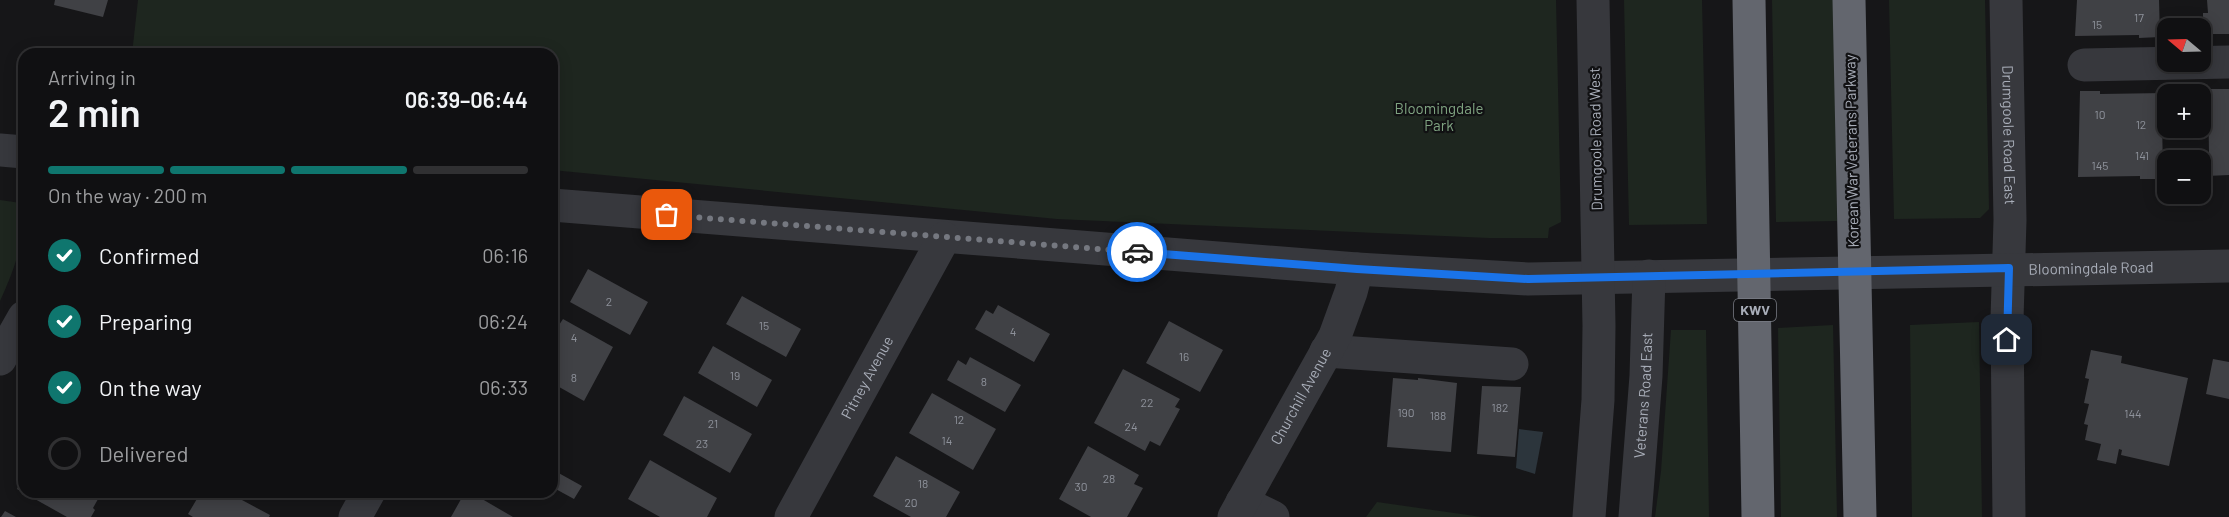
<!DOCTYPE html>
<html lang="en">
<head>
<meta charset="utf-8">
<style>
  :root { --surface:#101012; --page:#19191b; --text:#f1f3f6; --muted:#9c9d9f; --line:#303032; --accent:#0f766e }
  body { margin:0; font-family:Barlow,sans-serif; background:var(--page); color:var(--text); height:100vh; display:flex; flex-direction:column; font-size:22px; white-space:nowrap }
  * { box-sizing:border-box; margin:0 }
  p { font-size:20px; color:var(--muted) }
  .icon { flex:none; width:33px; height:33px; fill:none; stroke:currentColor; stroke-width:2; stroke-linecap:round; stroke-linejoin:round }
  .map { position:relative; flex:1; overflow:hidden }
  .side { position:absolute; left:18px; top:48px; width:540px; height:450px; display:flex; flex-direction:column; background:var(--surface); border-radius:18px; box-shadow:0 3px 15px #0003,0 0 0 2px var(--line) }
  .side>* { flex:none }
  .needle { width:39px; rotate:289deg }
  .tools { position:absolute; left:2157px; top:18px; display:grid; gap:12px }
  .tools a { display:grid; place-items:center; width:54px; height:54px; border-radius:12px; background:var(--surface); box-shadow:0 3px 15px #0003,0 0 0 2px var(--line); font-size:30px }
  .pin { position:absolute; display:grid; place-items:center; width:51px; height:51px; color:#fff; margin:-26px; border-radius:12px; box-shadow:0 3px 9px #0006 }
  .courier { position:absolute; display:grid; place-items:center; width:60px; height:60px; margin:-30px; border:4px solid #1a73e8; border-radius:50%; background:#fff; color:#222; box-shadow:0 2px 8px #0007 }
  .head em { font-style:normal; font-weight:600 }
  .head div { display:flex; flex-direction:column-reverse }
  .head { display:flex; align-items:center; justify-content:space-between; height:102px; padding:0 30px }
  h1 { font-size:39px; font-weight:600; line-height:45px }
  .bar { display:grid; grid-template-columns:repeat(4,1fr); gap:9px 6px; align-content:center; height:72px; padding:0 30px }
  .bar i { height:8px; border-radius:4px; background:var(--line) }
  .bar .current { background:var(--accent) }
  .bar p { grid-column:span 4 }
  ol { padding:0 30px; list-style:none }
  li { display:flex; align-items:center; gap:18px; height:66px }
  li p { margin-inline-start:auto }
  li .icon { padding:6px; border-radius:50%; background:var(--accent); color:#fff; stroke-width:4 }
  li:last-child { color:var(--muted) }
  li i { width:33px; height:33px; border:3px solid var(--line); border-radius:50% }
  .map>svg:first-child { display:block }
  .green { fill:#1e261f }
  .water { fill:#2c353c }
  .building { fill:#404145 }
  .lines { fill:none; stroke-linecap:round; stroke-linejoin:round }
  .minor { stroke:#37383d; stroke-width:33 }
  .highway { stroke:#63666e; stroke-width:33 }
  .done { stroke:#757880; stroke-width:6; stroke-dasharray:0 10.8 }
  .route { stroke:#1a73e8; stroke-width:8 }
  .labels { text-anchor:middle; stroke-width:4.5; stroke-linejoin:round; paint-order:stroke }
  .number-label { font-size:12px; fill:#8e929b }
  .shield { fill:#111113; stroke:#7b7e86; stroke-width:1.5 }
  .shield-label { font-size:14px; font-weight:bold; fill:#a8adb8 }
  .park-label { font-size:15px; fill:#7fa381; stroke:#111113 }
  .street-label { font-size:15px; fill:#a8adb8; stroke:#111113 }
</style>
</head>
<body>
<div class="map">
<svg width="2229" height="517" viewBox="0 0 2229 517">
  <rect width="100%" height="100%" fill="#161618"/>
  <path class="green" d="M138 0H1556L1561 222 1549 228 1548 238H1489L1057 219 552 170V54H132Z
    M1624 0H1702L1707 224 1629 225Z
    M1772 0H1834L1837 221 1776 222Z
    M1889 0H1985L1989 209 1980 218 1894 219Z
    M0 200 21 203C33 223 10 280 0 301Z
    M1979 322 1982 517H1912L1910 325Z
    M1833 325 1837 517H1781L1778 328Z
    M1671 330H1706L1709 517H1655L1661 471Z
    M1377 502 1482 517H1366Z"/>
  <path class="water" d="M1519 429 1543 432 1535 474 1516 468Z"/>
  <path class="building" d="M55 0H108L103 17 54 5Z
    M2077 0H2159L2160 37 2139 38V35L2075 36Z
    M2207 0H2229V34H2203V13H2208Z
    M2208 89H2229V175L2207 176 2206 154H2209Z
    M2080 91H2100V94L2165 93V114H2162L2163 179H2140V176L2078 177Z
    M588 269 648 302 630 335 570 302Z
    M742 296 801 329 786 357 726 324Z
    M998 305 1050 334 1034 362 975 329 986 310 993 314Z
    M563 319 613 347 584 401 552 383V325L557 328Z
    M1169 321 1223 350 1200 392 1146 363Z
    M713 346 772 380 757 407 698 373Z
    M2091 350 2122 356 2121 363 2188 378 2169 466 2121 455 2122 450 2119 449 2116 464 2097 460 2101 444 2085 440 2088 425 2084 424 2089 404 2084 403 2089 379 2085 378Z
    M970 357 1021 385 1005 412 947 380 958 360 966 365Z
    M2213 359 2229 362V399L2206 394Z
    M1123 369 1180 399 1175 407 1180 409 1160 446 1150 441 1145 451 1094 423Z
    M1393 378 1418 380V378L1457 383 1451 452 1387 447Z
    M1482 386 1521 387 1515 457 1477 454Z
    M932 393 996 429 973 470 909 433Z
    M684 396 752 434 730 473 663 435Z
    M1088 446 1139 475 1134 484 1143 488 1127 517H1091L1059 499Z
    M896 456 960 492 946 517H911L873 496Z
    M650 460 717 498 707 517H660L628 499Z
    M555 471 582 486 574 499 552 487V476Z
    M24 476V492H102L93 508 95 510 91 517H67L17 489Z
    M201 492H227L270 515 269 517H193L188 514Z
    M267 492H282L278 498Z
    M465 492H470L513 517H451Z
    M5 511 16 517H1Z"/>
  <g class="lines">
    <g class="minor">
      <path id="s1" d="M2006 0 2010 220 2007 319 2009 517"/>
      <path d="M2084 65 2229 62"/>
      <path d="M0 150 24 152"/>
      <path id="s2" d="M552 205 1357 269 1528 279 2229 266"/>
      <path d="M1326 351 1512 364"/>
      <path d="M0 359 24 317"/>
      <path d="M1242 502 1273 517"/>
      <path d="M355 517 369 492"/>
      <path id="s3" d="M791 517 944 238"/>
      <path id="s4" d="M1234 517 1335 336 1351 292 1357 269"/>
      <path d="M1589 517 1598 400 1599 326 1593 0"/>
      <path id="s5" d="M1635 517 1646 376 1649 276"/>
    </g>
    <path class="highway" d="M1749 0 1758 517
      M1849 0 1860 517"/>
  </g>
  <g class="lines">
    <path class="done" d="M667 215 1137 252"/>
    <path class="route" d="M1137 252 1357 269 1528 279 2009 268 2007 340"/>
  </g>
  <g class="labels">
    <g class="number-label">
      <text x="2139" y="22">17</text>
      <text x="2097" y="29">15</text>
      <text x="2100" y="119">10</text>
      <text x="2141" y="129">12</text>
      <text x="2142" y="160">141</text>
      <text x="2100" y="170">145</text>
      <text x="609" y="306">2</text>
      <text x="764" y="330">15</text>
      <text x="1013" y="336">4</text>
      <text x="574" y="342">4</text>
      <text x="1184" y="361">16</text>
      <text x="735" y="380">19</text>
      <text x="574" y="382">8</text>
      <text x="984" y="386">8</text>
      <text x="1147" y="407">22</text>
      <text x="1500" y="412">182</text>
      <text x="1406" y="417">190</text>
      <text x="2133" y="418">144</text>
      <text x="1438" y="420">188</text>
      <text x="959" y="424">12</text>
      <text x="713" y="428">21</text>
      <text x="1131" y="431">24</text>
      <text x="947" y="445">14</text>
      <text x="702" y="448">23</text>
      <text x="1109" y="483">28</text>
      <text x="923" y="488">18</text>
      <text x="1081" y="491">30</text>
      <text x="911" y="507">20</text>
    </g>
    <rect class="shield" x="1734" y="299" width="42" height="22" rx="4.5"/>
    <g class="shield-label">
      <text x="1755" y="315">KWV</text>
    </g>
    <g class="park-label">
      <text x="1439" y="114">Bloomingdale<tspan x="1439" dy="17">Park</tspan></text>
    </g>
    <g class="street-label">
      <text dy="5" stroke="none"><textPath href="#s1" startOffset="135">Drumgoole Road East</textPath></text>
      <text transform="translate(1596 139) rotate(-91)" y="5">Drumgoole Road West</text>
      <text transform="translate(1852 151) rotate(-91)" y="5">Korean War Veterans Parkway</text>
      <text dy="5" stroke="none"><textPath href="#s2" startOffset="1542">Bloomingdale Road</textPath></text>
      <text dy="5" stroke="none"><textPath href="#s3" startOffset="159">Pitney Avenue</textPath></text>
      <text dy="5" stroke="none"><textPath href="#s4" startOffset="138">Churchill Avenue</textPath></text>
      <text dy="5" stroke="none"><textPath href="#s5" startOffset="122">Veterans Road East</textPath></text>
    </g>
  </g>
</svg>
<div class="tools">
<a><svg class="needle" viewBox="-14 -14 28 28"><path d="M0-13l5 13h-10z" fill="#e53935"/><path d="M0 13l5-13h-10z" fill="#9c9d9f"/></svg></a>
<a>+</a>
<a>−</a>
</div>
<div class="pin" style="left:667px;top:215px;background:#ea580c"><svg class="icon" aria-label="bag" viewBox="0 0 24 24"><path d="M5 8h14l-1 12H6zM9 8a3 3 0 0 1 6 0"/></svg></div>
<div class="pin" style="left:2007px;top:340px;background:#1f2937"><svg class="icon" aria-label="home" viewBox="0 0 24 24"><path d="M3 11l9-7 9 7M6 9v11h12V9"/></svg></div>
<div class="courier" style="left:1137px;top:252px"><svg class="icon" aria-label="car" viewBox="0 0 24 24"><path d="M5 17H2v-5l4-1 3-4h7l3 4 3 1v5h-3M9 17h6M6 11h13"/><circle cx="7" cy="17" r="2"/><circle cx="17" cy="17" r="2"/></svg></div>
<section class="side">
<div class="head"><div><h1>2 min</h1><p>Arriving in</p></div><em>06:39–06:44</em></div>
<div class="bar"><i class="current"></i><i class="current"></i><i class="current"></i><i></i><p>On the way · 200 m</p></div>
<ol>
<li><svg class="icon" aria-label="check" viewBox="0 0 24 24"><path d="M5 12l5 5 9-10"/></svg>Confirmed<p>06:16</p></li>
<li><svg class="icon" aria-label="check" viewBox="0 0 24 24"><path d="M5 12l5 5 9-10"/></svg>Preparing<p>06:24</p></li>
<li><svg class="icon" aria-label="check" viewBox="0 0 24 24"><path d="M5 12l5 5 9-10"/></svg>On the way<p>06:33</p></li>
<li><i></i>Delivered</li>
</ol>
</section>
</div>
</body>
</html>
